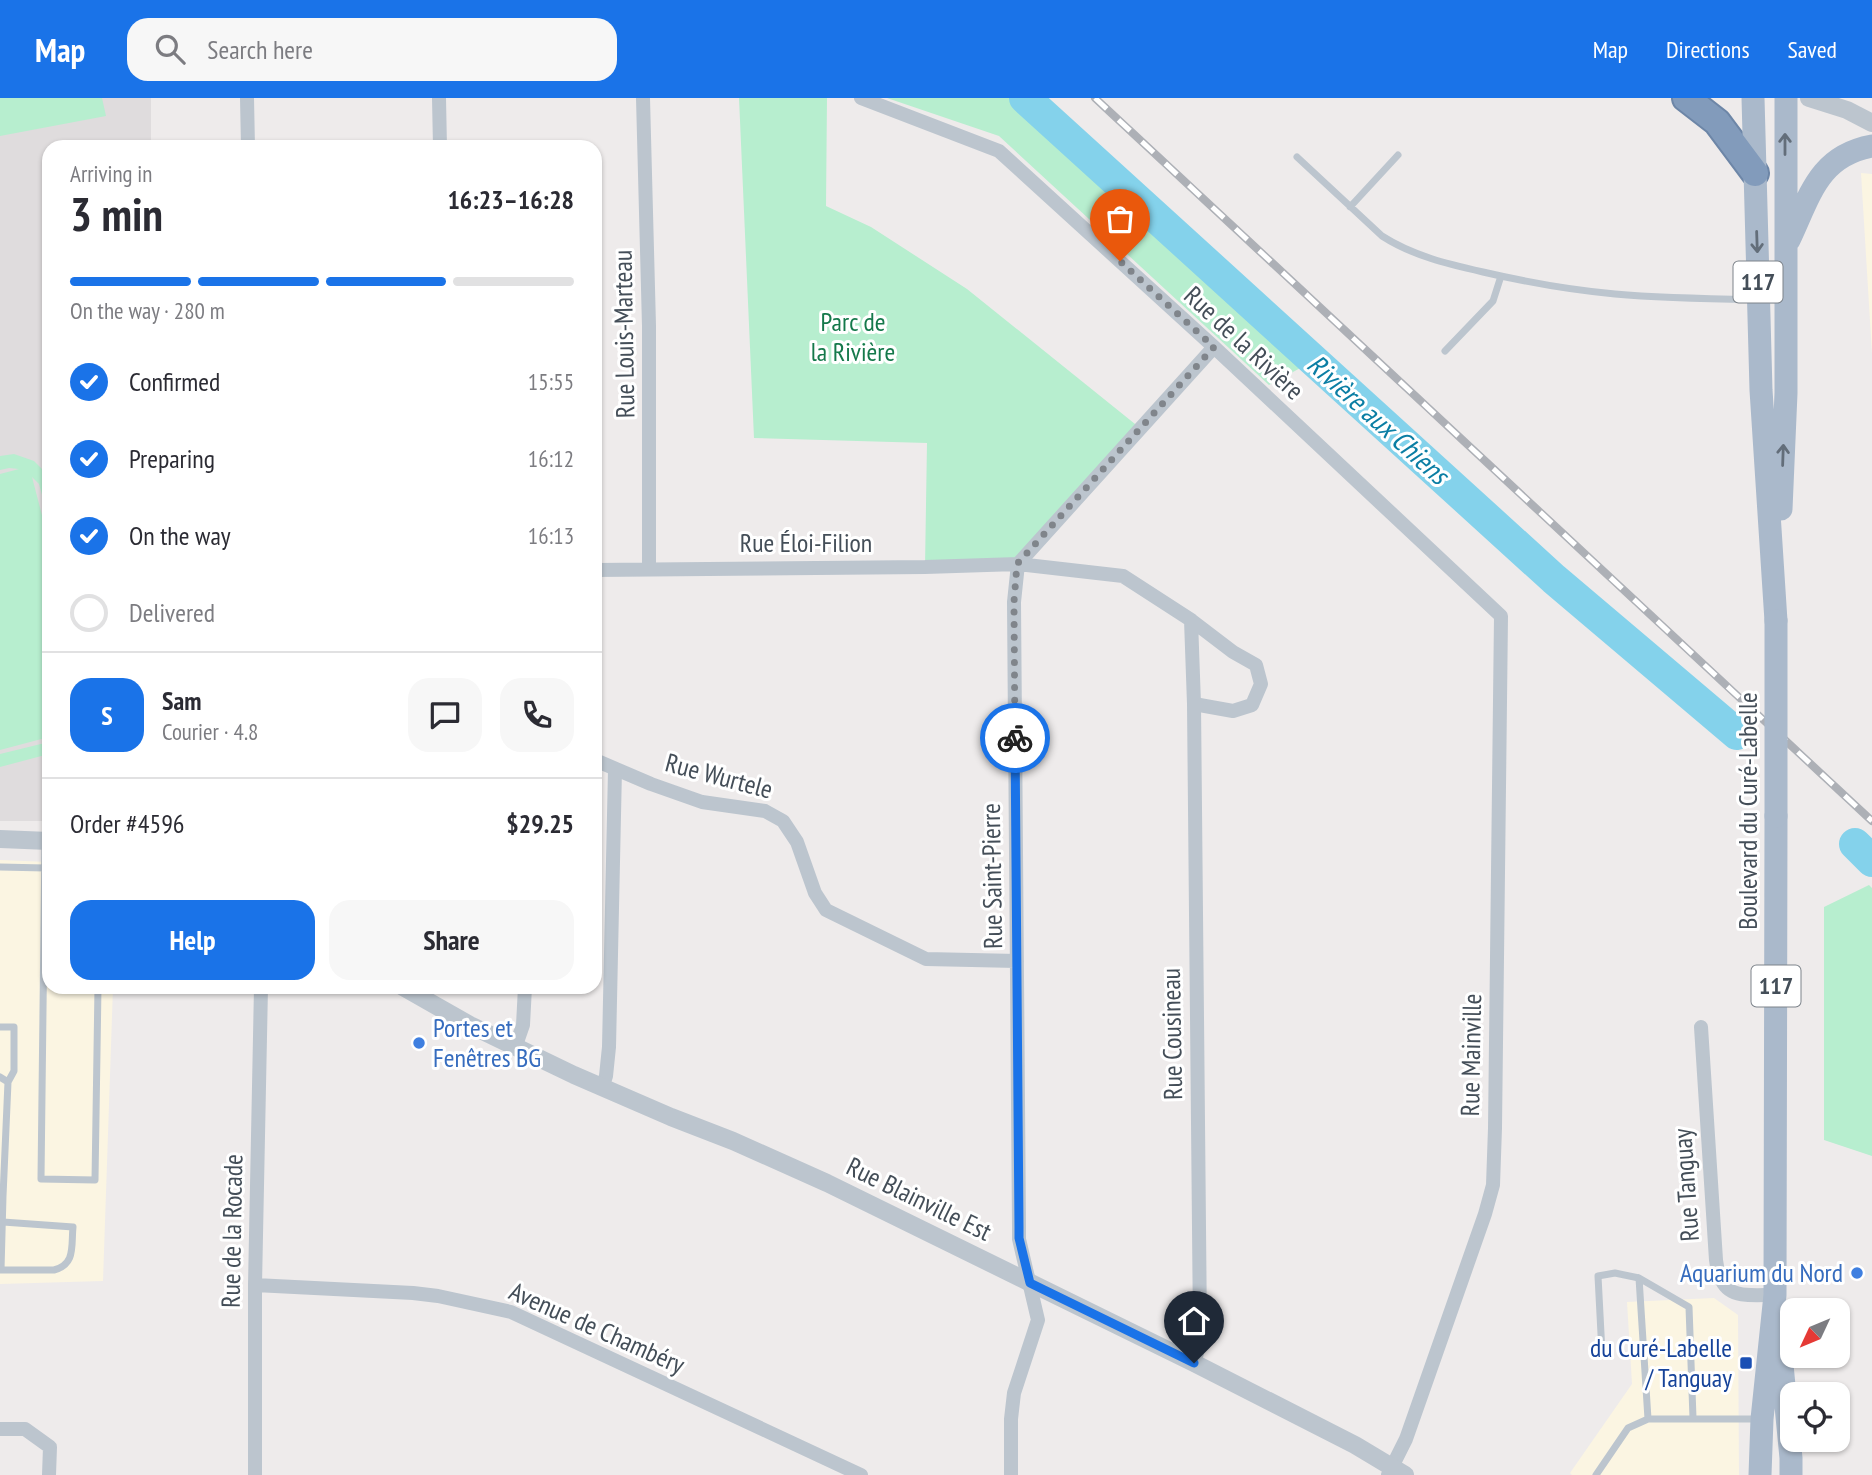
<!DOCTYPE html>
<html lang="en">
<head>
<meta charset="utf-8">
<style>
  :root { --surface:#fff; --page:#f7f7f7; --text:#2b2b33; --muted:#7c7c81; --line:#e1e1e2; --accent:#1a73e8 }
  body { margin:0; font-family:"PT Sans Narrow",sans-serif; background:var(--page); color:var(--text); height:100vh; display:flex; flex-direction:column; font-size:26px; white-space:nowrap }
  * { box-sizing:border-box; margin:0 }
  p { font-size:23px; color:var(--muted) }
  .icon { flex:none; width:38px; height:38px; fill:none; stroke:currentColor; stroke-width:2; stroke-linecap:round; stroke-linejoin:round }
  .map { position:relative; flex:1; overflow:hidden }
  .sheet { position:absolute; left:42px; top:42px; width:560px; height:854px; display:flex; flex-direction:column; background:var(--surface); border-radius:21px; box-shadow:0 2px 5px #0004 }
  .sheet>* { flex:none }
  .needle { width:46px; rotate:226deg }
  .buttons { position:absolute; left:1780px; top:1200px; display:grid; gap:14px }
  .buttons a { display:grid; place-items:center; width:70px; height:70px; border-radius:14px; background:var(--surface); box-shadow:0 2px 5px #0004; font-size:35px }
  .pin { position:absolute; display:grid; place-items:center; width:60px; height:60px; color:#fff; margin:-72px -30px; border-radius:50% 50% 50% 0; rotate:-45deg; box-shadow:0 0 7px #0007 }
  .pin .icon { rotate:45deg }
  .courier { position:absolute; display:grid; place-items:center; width:70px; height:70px; margin:-35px; border:5px solid #1a73e8; border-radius:50%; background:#fff; color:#222; box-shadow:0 2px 9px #0007 }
  .summary em { font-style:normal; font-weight:700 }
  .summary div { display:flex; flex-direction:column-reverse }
  .summary { display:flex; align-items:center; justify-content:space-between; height:119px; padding:0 28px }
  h1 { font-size:46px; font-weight:700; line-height:52px }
  .bar { display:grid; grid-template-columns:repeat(4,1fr); gap:10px 7px; align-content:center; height:84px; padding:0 28px }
  .bar i { height:9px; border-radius:5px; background:var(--line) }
  .bar .selected { background:var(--accent) }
  .bar p { grid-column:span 4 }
  .line { display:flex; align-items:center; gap:18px; padding:0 28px; border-top:2px solid var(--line) }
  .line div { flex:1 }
  .round { display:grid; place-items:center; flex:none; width:74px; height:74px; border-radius:21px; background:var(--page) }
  ol { padding:0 28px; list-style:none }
  li { display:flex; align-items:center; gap:21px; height:77px }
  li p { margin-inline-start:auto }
  li .icon { padding:7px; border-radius:50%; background:var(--accent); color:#fff; stroke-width:4 }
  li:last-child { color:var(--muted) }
  li i { width:38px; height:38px; border:4px solid var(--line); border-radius:50% }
  .action { display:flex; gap:14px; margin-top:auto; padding:14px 28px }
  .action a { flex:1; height:80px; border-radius:21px; background:var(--accent); color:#fff; font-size:28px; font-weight:700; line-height:80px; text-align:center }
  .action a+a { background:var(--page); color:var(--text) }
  header { display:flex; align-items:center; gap:42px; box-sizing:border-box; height:98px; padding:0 35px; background:var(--accent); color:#fff }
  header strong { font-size:33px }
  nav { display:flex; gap:38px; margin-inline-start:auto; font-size:24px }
  .search { width:490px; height:63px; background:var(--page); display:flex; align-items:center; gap:18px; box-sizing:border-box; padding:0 24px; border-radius:21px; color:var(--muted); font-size:26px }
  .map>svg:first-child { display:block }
  .commercial { fill:#fbf5e2 }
  .education { fill:#dfdcdd }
  .green { fill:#b7eecf }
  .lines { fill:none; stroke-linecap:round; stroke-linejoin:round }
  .river { stroke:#84d2eb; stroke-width:32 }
  .motorway-casing { stroke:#6d86a7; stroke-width:30 }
  .service { stroke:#bcc5ce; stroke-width:7 }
  .minor { stroke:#bcc5ce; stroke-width:14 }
  .tertiary { stroke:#bcc5ce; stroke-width:18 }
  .primary { stroke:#aab9cb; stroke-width:23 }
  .motorway { stroke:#829bbb; stroke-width:26 }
  .rail-casing { stroke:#adb0b6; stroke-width:8 }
  .rail { stroke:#fff; stroke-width:5; stroke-dasharray:16; stroke-linecap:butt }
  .primary-bridge { stroke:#aab9cb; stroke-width:23 }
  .oneway { stroke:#636e7a }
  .done { stroke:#80858b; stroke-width:7; stroke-dasharray:0 12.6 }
  .route { stroke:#1a73e8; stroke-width:9 }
  .shop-dot { fill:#3f7fe0; stroke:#fff; stroke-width:2.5 }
  .transit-dot { fill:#1a4fb4; stroke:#fff; stroke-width:2.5 }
  .labels { text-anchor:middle; stroke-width:6; stroke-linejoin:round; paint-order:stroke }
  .shield { fill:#fff; stroke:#7c838a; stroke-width:2 }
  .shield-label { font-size:24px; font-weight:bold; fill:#444e58 }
  .park-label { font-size:26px; fill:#15794b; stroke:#fff }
  .street-label { font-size:26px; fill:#444e58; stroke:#fff }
  .shop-label { font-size:26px; fill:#366cbe; stroke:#fff; text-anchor:start }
  .transit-label { font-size:26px; fill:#164399; stroke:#fff; text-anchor:end }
  .water-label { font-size:28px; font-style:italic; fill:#0b7ea4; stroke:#fff }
</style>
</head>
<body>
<header>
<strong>Map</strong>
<div class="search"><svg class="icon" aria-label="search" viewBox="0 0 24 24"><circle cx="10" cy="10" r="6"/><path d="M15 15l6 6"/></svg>Search here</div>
<nav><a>Map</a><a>Directions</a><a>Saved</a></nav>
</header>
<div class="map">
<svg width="1872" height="1377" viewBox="0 0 1872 1377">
  <rect width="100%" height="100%" fill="#eeebeb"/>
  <path class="commercial" d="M1861 75 1872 76V256Z
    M0 762 49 764V889H113L103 1183 0 1186Z
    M1714 1200 1738 1217 1739 1377H1572L1570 1375 1632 1286 1627 1204Z"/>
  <path class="education" d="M0 0H151V49H49V723H0Z"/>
  <path class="green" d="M0 0H102L106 18 0 38Z
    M739 0H827L826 108 871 129 967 191 1140 330 1018 466 925 469 927 345 754 340Z
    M887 0H1019L1315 262 1269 287 999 38Z
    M14 356 34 363 49 378V422L39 386 32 379 49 444V639L0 652V376L19 371 9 370 0 372V358Z
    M49 644V656L0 669V656Z
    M1869 787 1872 790V1058L1824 1042V809Z"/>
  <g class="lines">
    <path class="river" d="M1025 0 1554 481 1737 636
      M1855 746 1872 763"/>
    <g class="motorway-casing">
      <path id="motorway" d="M1686 0 1717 24 1755 75"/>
    </g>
    <path class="service" d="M1297 59 1382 138C1413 158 1448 166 1483 174 1526 184 1571 192 1615 196 1671 201 1727 201 1782 202
      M1350 109 1398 57
      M1445 253 1493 203 1501 178
      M45 743 41 1081 95 1082 98 889
      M0 769 45 770
      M0 929H14V973L8 984
      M0 979 8 984 3 1098H0
      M0 1172H54C76 1166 71 1148 73 1129L3 1124
      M1 1172 3 1098
      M1639 1180 1689 1209 1693 1320
      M1602 1255 1598 1178 1615 1175 1639 1180 1648 1321
      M1596 1377 1628 1330 1648 1321H1758"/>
    <path class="minor" d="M247 0 248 49
      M439 0 440 49
      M643 0 649 228V471
      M861 0 999 53 1214 249 1501 518 1495 1030 1493 1087 1485 1116 1406 1341 1388 1377
      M595 472 925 469 1018 466 1123 478 1191 522 1194 606 1200 1233 1197 1255 1194 1265
      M1191 522 1233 554 1256 567 1261 586 1252 607 1233 613 1194 606
      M595 662 651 686 702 704 765 713 783 723 797 744 815 795 826 812 926 861 1017 863
      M1701 929 1716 1162C1721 1202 1741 1197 1775 1197
      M515 950 523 927 525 889
      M602 990 606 978 609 949 615 671
      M255 1187 413 1195 438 1198 511 1214 861 1377
      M0 1331H25L50 1349 49 1377
      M255 1377V1187L261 889
      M1011 1377V1321L1014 1295 1038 1222 1019 1141V1129L1014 504 1018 466 1214 249"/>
    <path class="tertiary" d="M1809 0 1847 12 1872 25
      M0 741 49 743
      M403 889 470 927 574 977 671 1019 733 1043 827 1085 1194 1265 1355 1347 1405 1377"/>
    <path class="primary" d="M1753 0 1761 292 1776 523
      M1789 142C1810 98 1818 58 1872 48
      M1781 411 1786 295V0
      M1780 1246 1791 1360V1377
      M1760 1377 1762 1321 1775 1197 1776 718"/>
    <use href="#motorway" class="motorway"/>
    <g class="rail-casing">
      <path id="rail" d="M1095 0 1872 723"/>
    </g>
    <use href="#rail" class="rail"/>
    <path class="primary-bridge" d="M1776 523V718"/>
  </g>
  <defs><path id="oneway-shaft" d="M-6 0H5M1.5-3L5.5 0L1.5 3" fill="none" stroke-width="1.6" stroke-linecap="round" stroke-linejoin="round" transform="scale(1.75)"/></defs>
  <g class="oneway">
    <use href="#oneway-shaft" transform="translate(1785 46) rotate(-90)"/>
    <use href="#oneway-shaft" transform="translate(1757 144) rotate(88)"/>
    <use href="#oneway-shaft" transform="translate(1783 357) rotate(-88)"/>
  </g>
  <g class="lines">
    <path class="done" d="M1015 640 1014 504 1017 466 1214 249 1120 163"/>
    <path class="route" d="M1015 640 1019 1129V1140L1030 1185 1194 1265"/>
  </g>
  <g class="shop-dot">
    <circle cx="419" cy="945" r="7"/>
    <circle cx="1857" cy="1175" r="7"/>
  </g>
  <rect class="transit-dot" x="1739" y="1258" width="14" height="14" rx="3.5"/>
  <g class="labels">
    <g class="shield">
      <rect x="1733.5" y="163.5" width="49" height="41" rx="5"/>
      <rect x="1751.5" y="867.5" width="49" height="41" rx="5"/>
    </g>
    <g class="shield-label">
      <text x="1758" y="192">117</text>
      <text x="1776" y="896">117</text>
    </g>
    <g class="park-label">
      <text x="853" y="233">Parc de<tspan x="853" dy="30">la Rivière</tspan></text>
    </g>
    <g class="street-label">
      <text transform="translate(624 236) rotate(-91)" y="9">Rue Louis-Marteau</text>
      <text transform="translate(1244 245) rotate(43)" y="9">Rue de la Rivière</text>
      <text x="806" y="454">Rue Éloi-Filion</text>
      <text transform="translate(719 678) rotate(15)" y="9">Rue Wurtele</text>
      <text transform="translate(1748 713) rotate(-90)" y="9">Boulevard du Curé-Labelle</text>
      <text transform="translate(992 778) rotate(-91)" y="9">Rue Saint-Pierre</text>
      <text transform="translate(1172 936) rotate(-91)" y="9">Rue Cousineau</text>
      <text transform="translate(1471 957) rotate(-89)" y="9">Rue Mainville</text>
      <text transform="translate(1686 1087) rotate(-94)" y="9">Rue Tanguay</text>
      <text transform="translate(919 1101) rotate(26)" y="9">Rue Blainville Est</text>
      <text transform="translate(232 1133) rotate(-89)" y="9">Rue de la Rocade</text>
      <text transform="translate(597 1230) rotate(24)" y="9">Avenue de Chambéry</text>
    </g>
    <g class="shop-label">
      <text x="433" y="939">Portes et<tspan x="433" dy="30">Fenêtres BG</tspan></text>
      <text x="1843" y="1184" text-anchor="end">Aquarium du Nord</text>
    </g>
    <g class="transit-label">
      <text x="1732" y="1259">du Curé-Labelle<tspan x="1732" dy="30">/ Tanguay</tspan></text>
    </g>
    <g class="water-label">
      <text transform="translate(1378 321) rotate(42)" y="10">Rivière aux Chiens</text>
    </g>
  </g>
</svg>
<div class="buttons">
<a><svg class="needle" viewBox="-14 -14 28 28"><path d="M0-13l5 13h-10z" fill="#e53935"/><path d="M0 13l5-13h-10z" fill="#7c7c81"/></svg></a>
<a><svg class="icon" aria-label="locate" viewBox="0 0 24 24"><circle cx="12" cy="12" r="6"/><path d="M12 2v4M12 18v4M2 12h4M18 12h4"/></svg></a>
</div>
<div class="pin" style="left:1120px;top:163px;background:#ea580c"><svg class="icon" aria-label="bag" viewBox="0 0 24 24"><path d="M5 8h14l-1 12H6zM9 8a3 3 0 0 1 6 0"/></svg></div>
<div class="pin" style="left:1194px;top:1265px;background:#1f2937"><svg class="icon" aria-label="home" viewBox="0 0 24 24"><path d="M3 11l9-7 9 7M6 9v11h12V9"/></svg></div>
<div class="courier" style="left:1015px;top:640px"><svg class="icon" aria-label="bike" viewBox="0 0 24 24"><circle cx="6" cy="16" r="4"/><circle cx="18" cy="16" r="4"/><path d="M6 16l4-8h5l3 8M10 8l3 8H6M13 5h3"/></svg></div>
<section class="sheet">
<div class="summary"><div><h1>3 min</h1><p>Arriving in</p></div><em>16:23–16:28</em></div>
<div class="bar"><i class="selected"></i><i class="selected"></i><i class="selected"></i><i></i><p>On the way · 280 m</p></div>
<ol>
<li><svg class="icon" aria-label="check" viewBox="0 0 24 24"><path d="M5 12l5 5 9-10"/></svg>Confirmed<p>15:55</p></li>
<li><svg class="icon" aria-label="check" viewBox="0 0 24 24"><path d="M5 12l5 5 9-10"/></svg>Preparing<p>16:12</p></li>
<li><svg class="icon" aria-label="check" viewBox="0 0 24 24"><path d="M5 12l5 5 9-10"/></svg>On the way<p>16:13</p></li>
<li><i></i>Delivered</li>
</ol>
<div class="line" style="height:126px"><b class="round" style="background:var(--accent);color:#fff">S</b><div><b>Sam</b><p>Courier · 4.8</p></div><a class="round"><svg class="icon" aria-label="chat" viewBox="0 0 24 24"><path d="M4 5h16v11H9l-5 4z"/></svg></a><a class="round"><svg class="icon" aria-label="phone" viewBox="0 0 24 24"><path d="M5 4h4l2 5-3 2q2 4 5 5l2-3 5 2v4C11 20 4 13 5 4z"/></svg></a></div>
<div class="line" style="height:91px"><div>Order #4596</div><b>$29.25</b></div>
<div class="action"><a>Help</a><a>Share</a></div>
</section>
</div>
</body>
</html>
